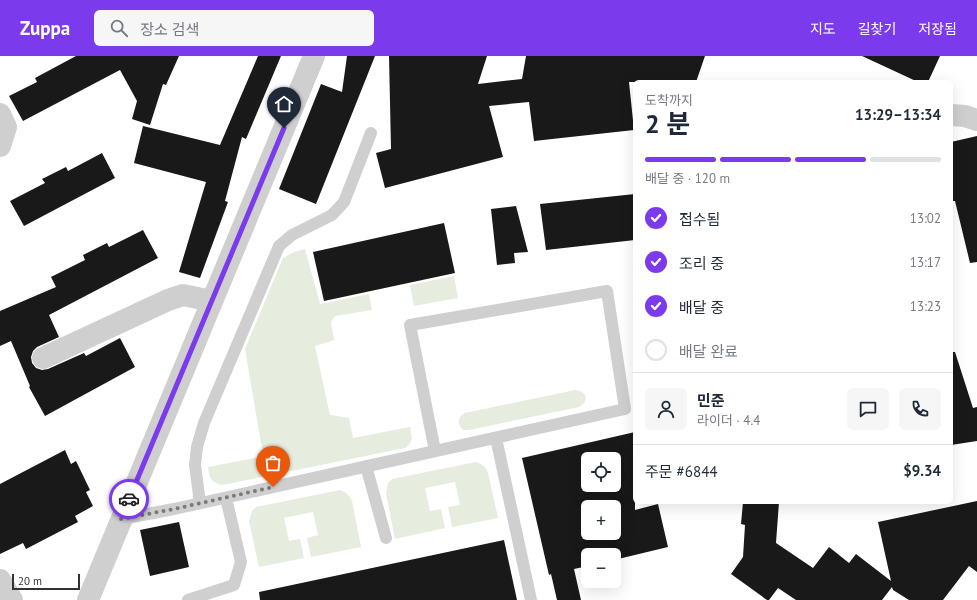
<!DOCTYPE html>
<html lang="ko">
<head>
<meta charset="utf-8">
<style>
  :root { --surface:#fff; --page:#f6f6f7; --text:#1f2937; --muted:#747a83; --line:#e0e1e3; --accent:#7c3aed }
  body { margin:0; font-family:"PT Sans","Noto Sans KR",sans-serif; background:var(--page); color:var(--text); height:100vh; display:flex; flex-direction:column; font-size:15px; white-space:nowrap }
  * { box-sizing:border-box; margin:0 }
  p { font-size:13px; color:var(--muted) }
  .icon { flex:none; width:22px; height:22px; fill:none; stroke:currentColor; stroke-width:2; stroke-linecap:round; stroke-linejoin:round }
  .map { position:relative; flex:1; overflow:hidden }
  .details { position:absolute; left:633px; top:24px; width:320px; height:424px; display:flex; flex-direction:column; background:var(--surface); border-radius:6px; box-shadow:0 4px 16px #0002 }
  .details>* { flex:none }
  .tools { position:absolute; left:581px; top:396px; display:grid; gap:8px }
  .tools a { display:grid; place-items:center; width:40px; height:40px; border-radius:6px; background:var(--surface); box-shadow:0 4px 16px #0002; font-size:20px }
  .scale { position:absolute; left:12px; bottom:10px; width:68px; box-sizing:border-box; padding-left:4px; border:2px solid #323232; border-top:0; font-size:11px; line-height:14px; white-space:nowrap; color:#323232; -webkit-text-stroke:3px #fff; paint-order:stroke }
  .pin { position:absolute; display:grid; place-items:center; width:34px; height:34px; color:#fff; margin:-41px -17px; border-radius:50% 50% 50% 0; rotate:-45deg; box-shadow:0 0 4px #0007 }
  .pin .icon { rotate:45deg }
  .courier { position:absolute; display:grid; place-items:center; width:40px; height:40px; margin:-20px; border:3px solid #7c3aed; border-radius:50%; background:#fff; color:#222; box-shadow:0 1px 5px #0007 }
  .headline em { font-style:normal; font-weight:700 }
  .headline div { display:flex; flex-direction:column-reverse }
  .headline { display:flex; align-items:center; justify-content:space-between; height:68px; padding:0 12px }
  h1 { font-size:26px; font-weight:700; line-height:30px }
  .bar { display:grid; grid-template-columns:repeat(4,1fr); gap:6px 4px; align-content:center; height:48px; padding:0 12px }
  .bar i { height:5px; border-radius:3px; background:var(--line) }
  .bar .selected { background:var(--accent) }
  .bar p { grid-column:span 4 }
  .line { display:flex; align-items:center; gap:10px; padding:0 12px; border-top:1px solid var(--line) }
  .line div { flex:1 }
  .round { display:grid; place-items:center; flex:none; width:42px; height:42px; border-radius:6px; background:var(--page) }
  ol { padding:0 12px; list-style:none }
  li { display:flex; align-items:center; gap:12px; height:44px }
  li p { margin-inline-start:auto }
  li .icon { padding:4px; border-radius:50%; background:var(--accent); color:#fff; stroke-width:4 }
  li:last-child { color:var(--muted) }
  li i { width:22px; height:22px; border:2px solid var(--line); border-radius:50% }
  header { display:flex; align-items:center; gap:24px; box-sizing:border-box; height:56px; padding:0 20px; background:var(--accent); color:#fff }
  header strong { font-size:19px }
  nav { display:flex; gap:22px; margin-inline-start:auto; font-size:14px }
  .search { width:280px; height:36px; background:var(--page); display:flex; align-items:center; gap:10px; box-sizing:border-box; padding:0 14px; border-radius:6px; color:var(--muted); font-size:15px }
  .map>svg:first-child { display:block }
  .green { fill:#e6ecde }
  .building { fill:#191919; fill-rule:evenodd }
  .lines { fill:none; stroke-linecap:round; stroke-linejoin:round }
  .lane { stroke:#cfcfcf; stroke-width:12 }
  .street { stroke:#cfcfcf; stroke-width:22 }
  .done { stroke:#7a7a7a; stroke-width:4; stroke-dasharray:0 7.2 }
  .route { stroke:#7c3aed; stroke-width:5 }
</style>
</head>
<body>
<header>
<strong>Zuppa</strong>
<div class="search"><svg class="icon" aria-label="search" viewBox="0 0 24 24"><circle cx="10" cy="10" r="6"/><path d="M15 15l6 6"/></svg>장소 검색</div>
<nav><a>지도</a><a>길찾기</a><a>저장됨</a></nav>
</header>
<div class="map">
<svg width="977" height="544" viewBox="0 0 977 544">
  <rect width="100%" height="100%" fill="#fff"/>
  <path class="green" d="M305 193 320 248 369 238 372 254 335 260 331 266 334 284 315 290 330 359 349 362 353 382 410 371 412 382 410 388 405 392 222 429C210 425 210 423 208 411L265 400 261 387 245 293 283 202 294 196Z
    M454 220 458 242 414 250 410 229Z
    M575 334C587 335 590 345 579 351L469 374H463C457 368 457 361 465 357Z
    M476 406C482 408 486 411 488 417L498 462 452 471 448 451 460 449 455 426 425 432 430 455 441 453 445 472 395 483 386 437 388 427 392 423Z
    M340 434C346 436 349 439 352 445L361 491 311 501 307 482 318 479 313 456 284 462 289 485 300 483 304 502 259 511 249 465 252 455 256 451Z"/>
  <path class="building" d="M76 0H179L166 29 163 28 150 69 132 63 137 45 120 14 23 65 9 40 37 26 35 22Z
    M258 0H281L246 83 242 81 225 145 228 146 200 222 179 216 206 126 134 107 143 70 220 89Z
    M347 0H375L316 148 279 133 321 28 342 36Z
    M389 0H487L478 28 522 23 526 0H705L696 26H629L634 74 534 85 529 46 489 50 503 101 385 132 376 97 391 93Z
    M862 0H940L928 26H918Z
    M977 80V206L970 207 955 145H951V86Z
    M102 97 115 122 24 170 10 145 45 127 42 123 66 111 68 115Z
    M635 138V184L546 194 540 148Z
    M516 150 528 196 514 197 515 207 497 209 491 153Z
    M444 167 455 217 324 245 313 196Z
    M143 174 158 202 49 259 59 281 37 291 33 295 31 301 32 307 36 312 42 314 48 313 84 297 86 300 120 282 135 311 45 360 29 331 30 330 11 285 0 290V255L56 231 51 221 85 204 83 199 107 187 109 191Z
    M951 296H955L973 352 977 351V385L951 389Z
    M635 376V454L658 448 668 491 614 504V499H588V510L574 513 581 544H557L551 518 549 519 522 402ZM588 403H614V429H588ZM588 451H614V477H588Z
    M65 394 71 408 76 405 90 434 86 436 93 450 75 460 78 466 26 493 23 487 0 498V428Z
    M977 445V516L969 510 943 544H909L893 534 892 531 882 544H796L778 532 769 544H767L731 518 743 501 745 469 741 468 743 446H779L776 487 813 512 829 491 849 507 856 498 891 525 878 466Z
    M179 466 189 511 150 520 140 474Z
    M504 484 517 544H260L259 536Z"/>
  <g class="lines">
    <path class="lane" d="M496 382 531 544
      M366 410 386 482
      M200 447 195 409 197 391 204 367 279 190 292 179 332 159 344 146 371 77
      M121 463 174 453 625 353 607 235 410 269 435 395
      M188 544 234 529 241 506 226 442"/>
    <path class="street" d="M0 58 6 71 0 90
      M951 59 965 60 977 64
      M43 302 168 244 183 239 212 245
      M0 524 12 544
      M88 544 314 0"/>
  </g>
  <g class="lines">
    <path class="done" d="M129 443 121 463 174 453 273 431"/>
    <path class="route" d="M129 443 284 72"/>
  </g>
</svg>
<div class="tools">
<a><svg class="icon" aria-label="locate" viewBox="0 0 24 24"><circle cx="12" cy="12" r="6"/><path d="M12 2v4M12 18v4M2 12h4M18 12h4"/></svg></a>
<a>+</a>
<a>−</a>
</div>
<div class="scale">20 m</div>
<div class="pin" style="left:273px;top:431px;background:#ea580c"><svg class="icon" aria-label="bag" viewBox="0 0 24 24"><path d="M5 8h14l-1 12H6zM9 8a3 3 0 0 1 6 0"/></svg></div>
<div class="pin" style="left:284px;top:72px;background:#1f2937"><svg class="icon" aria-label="home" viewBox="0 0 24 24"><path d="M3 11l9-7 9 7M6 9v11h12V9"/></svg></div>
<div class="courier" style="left:129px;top:443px"><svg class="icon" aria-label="car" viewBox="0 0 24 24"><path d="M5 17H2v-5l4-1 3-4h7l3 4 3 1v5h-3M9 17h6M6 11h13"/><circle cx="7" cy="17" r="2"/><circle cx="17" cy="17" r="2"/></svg></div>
<section class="details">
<div class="headline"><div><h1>2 분</h1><p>도착까지</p></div><em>13:29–13:34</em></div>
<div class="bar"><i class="selected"></i><i class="selected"></i><i class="selected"></i><i></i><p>배달 중 · 120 m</p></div>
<ol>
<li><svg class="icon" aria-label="check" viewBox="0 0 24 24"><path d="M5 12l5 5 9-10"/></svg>접수됨<p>13:02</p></li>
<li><svg class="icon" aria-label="check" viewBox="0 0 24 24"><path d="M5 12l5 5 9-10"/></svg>조리 중<p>13:17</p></li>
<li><svg class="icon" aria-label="check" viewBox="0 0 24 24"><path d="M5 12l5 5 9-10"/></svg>배달 중<p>13:23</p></li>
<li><i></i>배달 완료</li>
</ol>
<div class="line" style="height:72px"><a class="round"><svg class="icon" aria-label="person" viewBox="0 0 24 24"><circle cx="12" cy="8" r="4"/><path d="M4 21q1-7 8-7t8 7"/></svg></a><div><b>민준</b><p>라이더 · 4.4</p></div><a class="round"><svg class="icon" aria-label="chat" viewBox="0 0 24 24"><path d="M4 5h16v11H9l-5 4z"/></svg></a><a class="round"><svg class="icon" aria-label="phone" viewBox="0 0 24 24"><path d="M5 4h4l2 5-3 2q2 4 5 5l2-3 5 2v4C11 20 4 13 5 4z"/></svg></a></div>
<div class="line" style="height:52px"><div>주문 #6844</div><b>$9.34</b></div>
</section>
</div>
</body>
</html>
